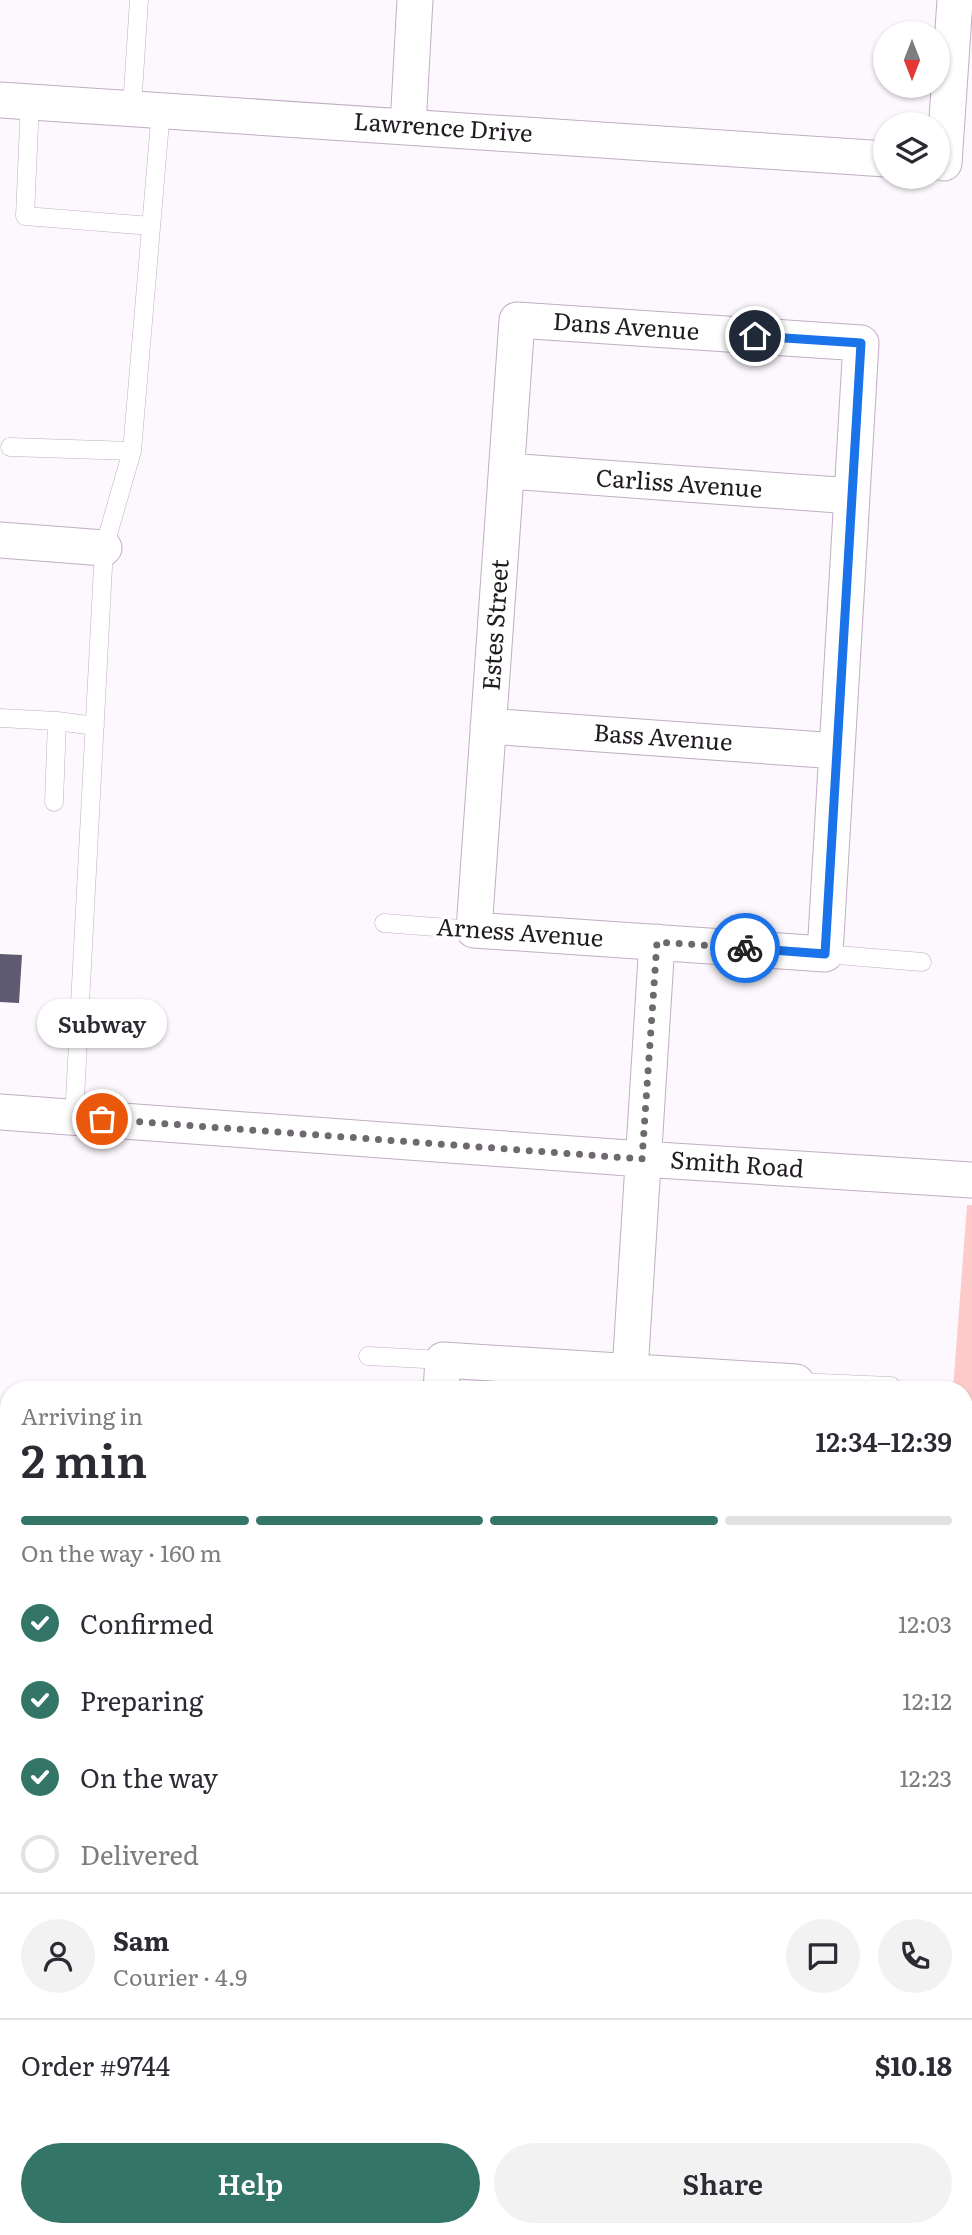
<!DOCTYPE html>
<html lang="en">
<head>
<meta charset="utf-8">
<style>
  :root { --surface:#fff; --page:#f2f2f3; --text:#2b2b33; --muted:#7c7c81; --line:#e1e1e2; --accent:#337668 }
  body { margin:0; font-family:Literata,serif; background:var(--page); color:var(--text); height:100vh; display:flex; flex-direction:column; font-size:26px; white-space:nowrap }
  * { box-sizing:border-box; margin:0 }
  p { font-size:23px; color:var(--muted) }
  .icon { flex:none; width:38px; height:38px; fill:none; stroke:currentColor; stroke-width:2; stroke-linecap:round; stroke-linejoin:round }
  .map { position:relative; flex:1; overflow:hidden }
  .panel { position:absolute; left:0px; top:1381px; width:973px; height:856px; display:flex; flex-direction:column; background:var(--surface); border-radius:28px 28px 0 0; box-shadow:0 2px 5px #0004 }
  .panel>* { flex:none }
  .needle { width:46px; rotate:180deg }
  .buttons { position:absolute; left:873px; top:21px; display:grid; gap:14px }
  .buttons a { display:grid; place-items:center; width:77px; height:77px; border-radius:50%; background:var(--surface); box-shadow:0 2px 5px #0004; font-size:35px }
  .pin { position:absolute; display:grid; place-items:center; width:60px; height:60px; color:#fff; margin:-30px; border:4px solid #fff; border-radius:50%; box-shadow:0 2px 7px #0007 }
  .courier { position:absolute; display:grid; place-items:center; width:70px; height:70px; margin:-35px; border:5px solid #1a73e8; border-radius:50%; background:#fff; color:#222; box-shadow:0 2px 9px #0007 }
  .bubble { position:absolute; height:49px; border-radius:24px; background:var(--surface); box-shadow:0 2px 5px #0004; font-size:23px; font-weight:600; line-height:49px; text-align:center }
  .overview em { font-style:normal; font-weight:600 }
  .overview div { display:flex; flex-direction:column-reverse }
  .overview { display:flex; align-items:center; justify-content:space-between; height:119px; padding:0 21px }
  h1 { font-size:46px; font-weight:600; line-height:52px }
  .bar { display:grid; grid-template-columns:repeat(4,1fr); gap:10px 7px; align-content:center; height:84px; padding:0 21px }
  .bar i { height:9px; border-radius:5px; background:var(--line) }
  .bar .on { background:var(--accent) }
  .bar p { grid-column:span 4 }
  .line { display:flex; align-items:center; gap:18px; padding:0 21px; border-top:2px solid var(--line) }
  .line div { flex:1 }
  .round { display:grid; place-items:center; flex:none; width:74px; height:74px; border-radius:37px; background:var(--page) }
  ol { padding:0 21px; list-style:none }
  li { display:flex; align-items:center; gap:21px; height:77px }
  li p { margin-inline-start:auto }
  li .icon { padding:7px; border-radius:50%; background:var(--accent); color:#fff; stroke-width:4 }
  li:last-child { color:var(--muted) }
  li i { width:38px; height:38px; border:4px solid var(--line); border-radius:50% }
  .cta { display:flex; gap:14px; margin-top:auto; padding:14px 21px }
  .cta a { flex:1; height:80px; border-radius:42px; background:var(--accent); color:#fff; font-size:28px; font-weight:600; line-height:80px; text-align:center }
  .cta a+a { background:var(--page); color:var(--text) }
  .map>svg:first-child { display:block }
  .green { fill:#fecbca }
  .building { fill:#5e5a70 }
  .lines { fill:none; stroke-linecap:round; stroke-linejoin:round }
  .service-casing { stroke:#c1aec4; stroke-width:19 }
  .minor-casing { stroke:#c1aec4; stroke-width:37 }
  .service { stroke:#fff; stroke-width:18 }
  .minor { stroke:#fff; stroke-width:35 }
  .done { stroke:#6e686f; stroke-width:7; stroke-dasharray:0 12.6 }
  .route { stroke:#1a73e8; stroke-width:9 }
  .labels { text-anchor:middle; stroke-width:7; stroke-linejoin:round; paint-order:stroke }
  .street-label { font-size:24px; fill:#211b22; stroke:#fff }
</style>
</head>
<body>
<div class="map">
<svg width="972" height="2235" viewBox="0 0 972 2235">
  <rect width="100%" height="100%" fill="#fcf8fd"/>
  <path class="green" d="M967 1205H972V2135H964V1390L953 1389Z"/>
  <path class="building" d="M0 954 22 955 19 1003 0 1002Z
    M964 2220H972V2235H889V2232L899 2233V2228H964Z"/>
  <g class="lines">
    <g class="service-casing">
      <path id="service" d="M30 102 25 216 151 226
        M132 108 139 0
        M10 447 132 451 161 110
        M0 718 57 721 54 802
        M57 721 95 726
        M384 923 474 930
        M825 954 922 962
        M74 1118 104 548 132 451
        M368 1356 443 1360
        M796 1382 891 1386
        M0 2043 9 2042"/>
    </g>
    <g class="minor-casing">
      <path id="minor" d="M0 100 886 159
        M408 126 415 0
        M944 163 955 0
        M517 320 861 343 825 954 474 930Z
        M507 471 852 496
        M0 540 104 548
        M488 726 837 751
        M0 1112 642 1159 972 1180
        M630 1371 657 942
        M441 1390 443 1360 796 1382V1390
        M816 2235V2228"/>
    </g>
    <use href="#service" class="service"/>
    <use href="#minor" class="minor"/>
  </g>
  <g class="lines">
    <path class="done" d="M102 1119 642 1159 657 942 745 948"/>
    <path class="route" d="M745 948 825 954 861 343 755 336"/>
  </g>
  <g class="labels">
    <g class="street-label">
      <text transform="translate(443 128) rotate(4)" y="8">Lawrence Drive</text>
      <text transform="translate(626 327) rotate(4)" y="8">Dans Avenue</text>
      <text transform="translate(679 484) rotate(4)" y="8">Carliss Avenue</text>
      <text transform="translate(496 625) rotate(-86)" y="8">Estes Street</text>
      <text transform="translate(663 738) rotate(4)" y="8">Bass Avenue</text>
      <text transform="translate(520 933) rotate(4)" y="8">Arness Avenue</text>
      <text transform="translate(737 1165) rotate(4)" y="8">Smith Road</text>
    </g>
  </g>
</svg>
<div class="buttons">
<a><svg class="needle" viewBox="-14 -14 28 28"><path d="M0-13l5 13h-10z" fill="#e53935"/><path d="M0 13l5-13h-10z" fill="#7c7c81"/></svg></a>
<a><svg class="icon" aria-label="layers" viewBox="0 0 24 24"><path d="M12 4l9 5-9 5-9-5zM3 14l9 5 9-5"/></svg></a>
</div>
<div class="pin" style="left:102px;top:1119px;background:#ea580c"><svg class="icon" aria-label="bag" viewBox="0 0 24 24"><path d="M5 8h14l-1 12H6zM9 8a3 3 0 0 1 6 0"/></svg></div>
<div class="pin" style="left:755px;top:336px;background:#1f2937"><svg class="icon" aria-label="home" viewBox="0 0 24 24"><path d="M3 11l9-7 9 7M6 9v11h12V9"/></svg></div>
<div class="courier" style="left:745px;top:948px"><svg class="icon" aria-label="bike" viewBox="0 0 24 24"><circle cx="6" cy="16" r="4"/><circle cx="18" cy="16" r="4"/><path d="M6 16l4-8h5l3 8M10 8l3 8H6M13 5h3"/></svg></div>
<div class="bubble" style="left:37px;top:999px;width:130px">Subway</div>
<section class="panel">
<div class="overview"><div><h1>2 min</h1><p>Arriving in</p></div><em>12:34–12:39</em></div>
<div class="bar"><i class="on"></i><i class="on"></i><i class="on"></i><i></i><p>On the way · 160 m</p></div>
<ol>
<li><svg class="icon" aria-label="check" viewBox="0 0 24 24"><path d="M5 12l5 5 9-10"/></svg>Confirmed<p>12:03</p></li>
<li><svg class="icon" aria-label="check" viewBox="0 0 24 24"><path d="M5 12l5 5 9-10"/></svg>Preparing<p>12:12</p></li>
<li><svg class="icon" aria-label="check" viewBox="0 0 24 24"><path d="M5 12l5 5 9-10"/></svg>On the way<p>12:23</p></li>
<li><i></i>Delivered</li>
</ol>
<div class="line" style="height:126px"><a class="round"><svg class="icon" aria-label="person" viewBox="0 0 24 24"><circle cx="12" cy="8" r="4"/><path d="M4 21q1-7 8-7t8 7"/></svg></a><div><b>Sam</b><p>Courier · 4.9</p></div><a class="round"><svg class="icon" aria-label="chat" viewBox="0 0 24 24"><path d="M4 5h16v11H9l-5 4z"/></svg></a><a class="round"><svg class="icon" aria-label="phone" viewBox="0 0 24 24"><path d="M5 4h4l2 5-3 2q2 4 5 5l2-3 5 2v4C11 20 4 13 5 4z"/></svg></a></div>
<div class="line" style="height:91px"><div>Order #9744</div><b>$10.18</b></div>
<div class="cta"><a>Help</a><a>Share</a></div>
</section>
</div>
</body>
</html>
